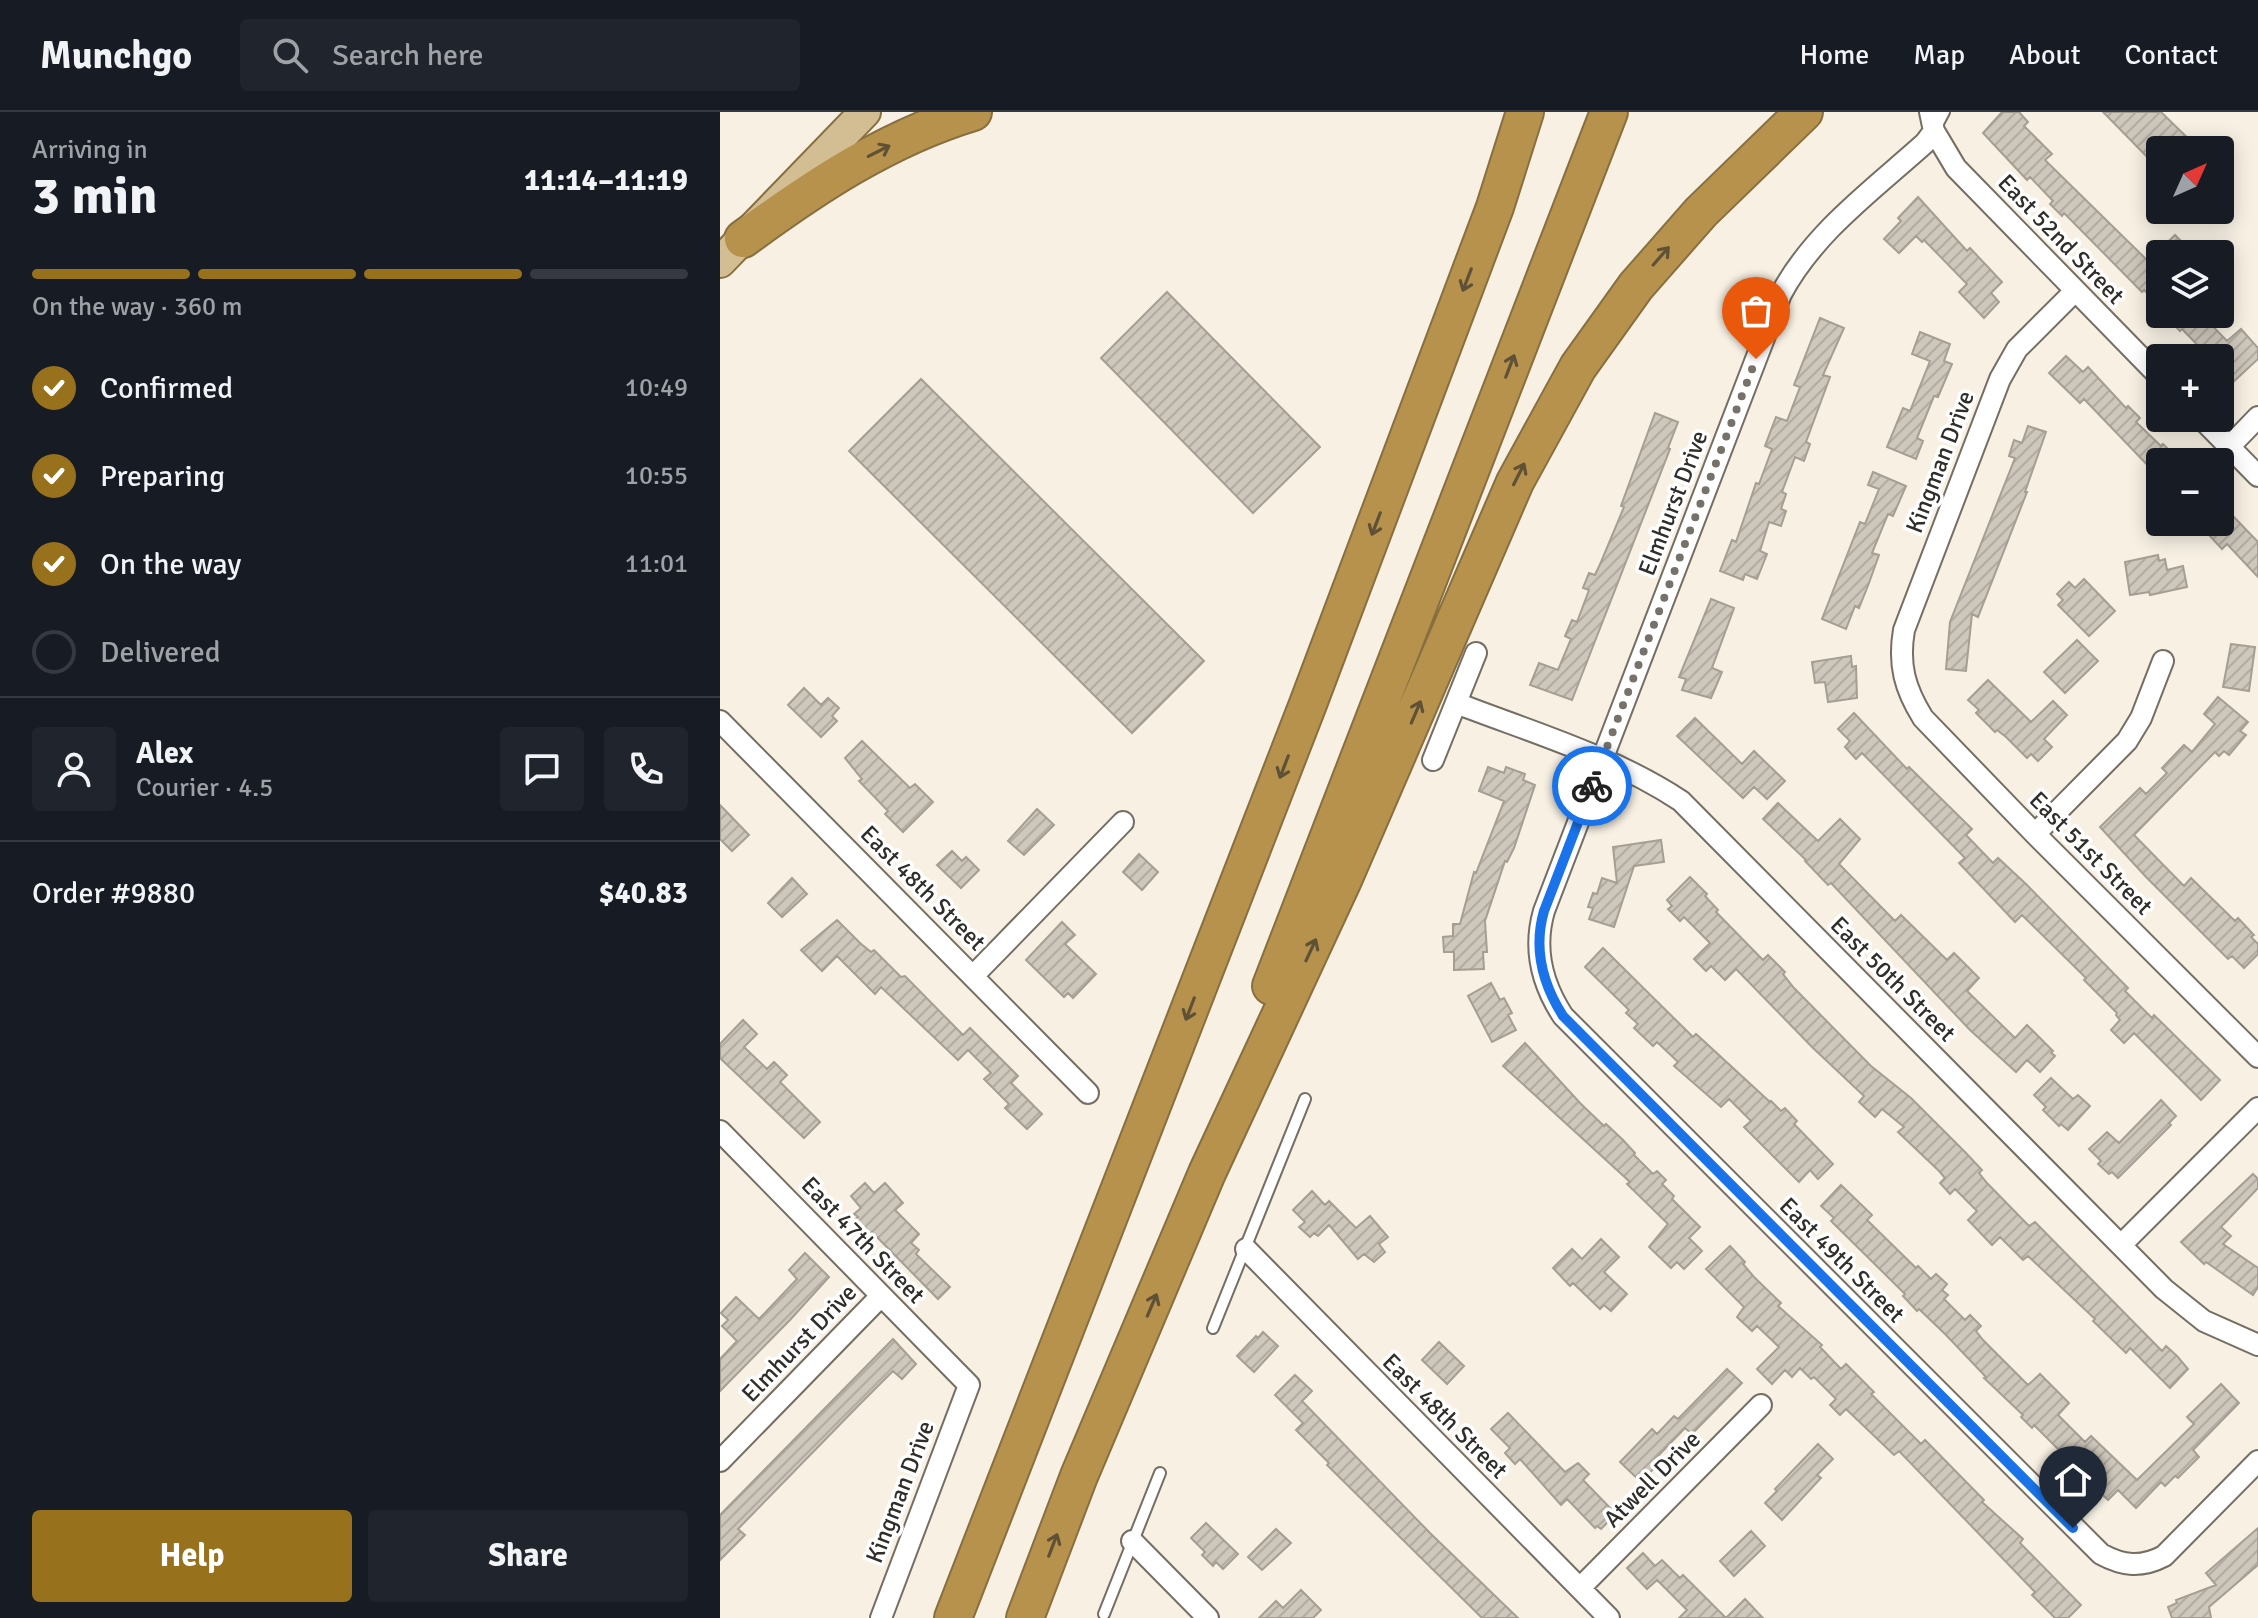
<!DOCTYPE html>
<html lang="en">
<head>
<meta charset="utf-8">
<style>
  :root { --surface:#171b24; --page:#20242c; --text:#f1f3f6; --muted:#9ea1a6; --line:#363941; --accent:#97711b }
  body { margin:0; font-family:Signika,sans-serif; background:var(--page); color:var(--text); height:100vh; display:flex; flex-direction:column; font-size:30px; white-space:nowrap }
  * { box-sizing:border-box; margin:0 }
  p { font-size:26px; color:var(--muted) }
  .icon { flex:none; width:44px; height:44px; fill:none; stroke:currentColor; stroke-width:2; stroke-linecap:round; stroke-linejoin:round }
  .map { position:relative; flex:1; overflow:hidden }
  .panel { display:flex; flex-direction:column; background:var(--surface); width:720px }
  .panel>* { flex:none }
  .needle { width:52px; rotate:45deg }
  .fabs { position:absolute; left:1426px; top:24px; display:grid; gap:16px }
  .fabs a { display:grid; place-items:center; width:88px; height:88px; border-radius:8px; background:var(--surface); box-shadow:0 4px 20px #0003; font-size:40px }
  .pin { position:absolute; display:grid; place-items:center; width:68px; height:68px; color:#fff; margin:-82px -34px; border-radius:50% 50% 50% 0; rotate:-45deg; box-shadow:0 0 8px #0007 }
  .pin .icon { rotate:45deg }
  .courier { position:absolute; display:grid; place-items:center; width:80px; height:80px; margin:-40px; border:6px solid #1a73e8; border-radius:50%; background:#fff; color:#222; box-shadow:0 2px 10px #0007 }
  .overview em { font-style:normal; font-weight:700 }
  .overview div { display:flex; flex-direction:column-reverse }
  .overview { display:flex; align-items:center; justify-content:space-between; height:136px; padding:0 32px }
  h1 { font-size:52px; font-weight:700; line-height:60px }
  .bar { display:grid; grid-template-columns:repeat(4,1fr); gap:12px 8px; align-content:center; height:96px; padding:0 32px }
  .bar i { height:10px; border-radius:6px; background:var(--line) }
  .bar .on { background:var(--accent) }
  .bar p { grid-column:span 4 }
  .line { display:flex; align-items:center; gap:20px; padding:0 32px; border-top:2px solid var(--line) }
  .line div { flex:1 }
  .round { display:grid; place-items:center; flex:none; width:84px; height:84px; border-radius:8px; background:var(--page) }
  ol { padding:0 32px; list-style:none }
  li { display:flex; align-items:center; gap:24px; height:88px }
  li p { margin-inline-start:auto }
  li .icon { padding:8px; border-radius:50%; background:var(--accent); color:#fff; stroke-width:4 }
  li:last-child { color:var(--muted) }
  li i { width:44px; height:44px; border:4px solid var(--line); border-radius:50% }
  .cta { display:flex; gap:16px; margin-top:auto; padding:16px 32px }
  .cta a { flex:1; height:92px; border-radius:8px; background:var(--accent); color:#fff; font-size:32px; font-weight:700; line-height:92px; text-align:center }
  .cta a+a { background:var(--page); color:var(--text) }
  header { display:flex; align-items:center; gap:48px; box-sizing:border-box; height:112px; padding:0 40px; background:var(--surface); border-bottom:2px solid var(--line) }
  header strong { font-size:38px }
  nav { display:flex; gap:44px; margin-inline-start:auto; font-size:28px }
  .search { width:560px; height:72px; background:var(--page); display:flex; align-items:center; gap:20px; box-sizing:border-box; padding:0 28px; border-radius:8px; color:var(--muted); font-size:30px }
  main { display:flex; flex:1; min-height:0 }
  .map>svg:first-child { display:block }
  .building { fill:url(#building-hatch); stroke:#a59e92; stroke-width:2 }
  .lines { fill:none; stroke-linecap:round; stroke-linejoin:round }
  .lane-casing { stroke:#756e63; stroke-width:14 }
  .street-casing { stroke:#756e63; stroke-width:24 }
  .primary-casing { stroke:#876f40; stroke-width:34 }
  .highway-casing { stroke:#876f40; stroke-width:40 }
  .lane { stroke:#fff; stroke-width:10 }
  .street { stroke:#fff; stroke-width:20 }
  .primary { stroke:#d3be94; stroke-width:30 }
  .highway { stroke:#b6924d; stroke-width:36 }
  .oneway { stroke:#5f5136 }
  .done { stroke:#76726a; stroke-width:8; stroke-dasharray:0 14.4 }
  .route { stroke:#1a73e8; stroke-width:10 }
  .labels { text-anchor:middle; stroke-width:7; stroke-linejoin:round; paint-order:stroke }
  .street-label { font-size:24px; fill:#302e29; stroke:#fff }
</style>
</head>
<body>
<header>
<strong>Munchgo</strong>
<div class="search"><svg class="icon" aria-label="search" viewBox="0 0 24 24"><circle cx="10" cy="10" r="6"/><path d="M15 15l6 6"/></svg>Search here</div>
<nav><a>Home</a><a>Map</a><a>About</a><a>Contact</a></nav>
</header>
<main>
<section class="panel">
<div class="overview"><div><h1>3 min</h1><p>Arriving in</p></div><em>11:14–11:19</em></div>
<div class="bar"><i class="on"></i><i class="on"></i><i class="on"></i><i></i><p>On the way · 360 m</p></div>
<ol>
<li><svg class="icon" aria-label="check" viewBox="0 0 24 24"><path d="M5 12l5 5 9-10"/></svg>Confirmed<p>10:49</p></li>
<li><svg class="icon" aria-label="check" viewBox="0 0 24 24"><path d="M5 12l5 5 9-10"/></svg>Preparing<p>10:55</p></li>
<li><svg class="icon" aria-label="check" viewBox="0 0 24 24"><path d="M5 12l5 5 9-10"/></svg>On the way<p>11:01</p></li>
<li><i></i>Delivered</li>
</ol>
<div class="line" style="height:144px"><a class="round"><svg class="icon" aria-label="person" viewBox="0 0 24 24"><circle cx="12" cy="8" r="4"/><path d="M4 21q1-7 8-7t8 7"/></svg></a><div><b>Alex</b><p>Courier · 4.5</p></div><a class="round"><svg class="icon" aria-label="chat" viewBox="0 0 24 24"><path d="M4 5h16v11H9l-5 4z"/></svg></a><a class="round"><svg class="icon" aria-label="phone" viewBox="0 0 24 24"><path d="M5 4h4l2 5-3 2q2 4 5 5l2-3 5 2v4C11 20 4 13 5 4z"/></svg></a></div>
<div class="line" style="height:104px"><div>Order #9880</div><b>$40.83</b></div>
<div class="cta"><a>Help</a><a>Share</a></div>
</section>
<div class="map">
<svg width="1538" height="1506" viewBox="0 0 1538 1506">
  <defs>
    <pattern id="building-hatch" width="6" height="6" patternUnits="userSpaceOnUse" patternTransform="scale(2)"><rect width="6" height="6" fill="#cec7bb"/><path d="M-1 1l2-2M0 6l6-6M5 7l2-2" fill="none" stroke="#b1aba1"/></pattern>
  </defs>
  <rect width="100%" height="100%" fill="#f7f0e3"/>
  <path class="building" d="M1282 0H1299L1308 10 1304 14 1332 42 1325 48 1428 149 1455 123 1474 142H1440V194L1424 178 1422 180 1344 101 1342 104 1330 92 1333 89 1310 65 1307 68 1263 21Z
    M1383 0H1441L1480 38H1440V58Z
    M1198 85 1247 139 1250 136 1282 170 1271 181 1279 190 1264 206 1239 180 1247 172 1204 128 1202 130 1196 124 1179 141 1164 127 1181 109 1178 106Z
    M447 180 600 335 533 401 381 246Z
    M1443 202H1481L1507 229 1521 217 1538 236V247L1511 272 1501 260 1500 246H1490L1462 217 1460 219Z
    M1100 206 1124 216 1103 263 1110 265 1086 330 1090 332 1084 349 1075 345 1062 380 1066 382 1061 397 1066 399 1061 414 1049 410 1040 439 1047 442 1037 467 1025 462 1023 468 1000 459 1012 428 1016 430 1036 371 1039 372 1052 337 1045 334 1056 305 1067 309 1080 275 1074 273Z
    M1200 220 1230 232 1224 249 1232 252 1218 285 1214 284 1197 326 1203 329 1196 347 1167 335 1183 296 1190 299 1210 249 1192 242Z
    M1346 244 1363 260 1368 255 1406 296 1408 294 1420 306 1416 310 1441 334 1443 332 1454 343 1448 350H1440V358L1436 362 1364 287 1360 291 1329 261Z
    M201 267 484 549 412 621 129 339Z
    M935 301 958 310 948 336 950 337 852 588 810 573 819 551 838 558 851 527 845 524 852 508 857 510 869 478 863 476 869 461 875 463 881 450 904 395 901 394Z
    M1308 314 1326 320 1305 380H1307L1258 505 1252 502 1246 559 1226 557 1230 510 1295 346 1289 344 1294 328 1302 331Z
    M1153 360 1186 374 1173 404 1168 402 1152 441 1159 443 1149 471 1139 496 1135 494 1126 517 1102 507 1140 410 1145 412 1159 377 1148 373Z
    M1511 402 1538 430V465L1507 432 1502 437 1489 423Z
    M1438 443 1439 449 1445 447 1447 458 1463 454 1467 475 1430 483 1429 480 1410 483 1405 450Z
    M1364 467 1395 499 1369 524 1338 493 1343 488 1337 482 1349 470 1355 476Z
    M991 487 1014 496 992 556 1002 560 991 586 962 578 966 567 959 565Z
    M1357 528 1378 549 1345 581 1324 560Z
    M1511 532 1535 535 1529 579 1503 575Z
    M1131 544 1132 555 1136 554 1137 586 1108 590 1105 570 1095 571 1092 550Z
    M1268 568 1311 610 1333 589 1347 603 1324 627 1332 635 1318 649 1311 642 1307 646 1286 625 1277 618 1275 620 1256 601 1259 598 1248 588Z
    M84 576 101 593 108 586 119 596 112 604 117 609 101 625 68 593Z
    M1498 585 1528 610 1520 619 1526 623 1509 643 1504 639 1499 644 1495 640 1414 723 1464 774 1471 766 1515 809 1518 806 1534 823 1531 825 1538 832V842L1524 856 1512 844 1508 847 1427 766 1380 715 1420 676 1426 682 1447 661 1442 656 1464 633 1472 640 1495 612 1484 602Z
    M1134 601 1187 657 1189 655 1252 717 1246 723 1273 751 1278 746 1306 772 1408 876 1405 879 1432 906 1434 903 1500 968 1481 988 1414 921 1404 931 1391 918 1400 908 1396 903 1397 901 1364 868 1366 866 1302 803 1295 810 1239 751 1245 746 1142 641 1136 647 1125 635 1130 629 1118 617Z
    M975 606 1022 652 1034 639 1065 669 1047 687 1034 675 1023 686 957 624Z
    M142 629 190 676 195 672 213 690 183 720 165 702 168 699 139 669 142 667 125 646Z
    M768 655 784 661 786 655 805 662 803 668 815 673 794 736 787 750 785 749 765 809 767 840H763L764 857 734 858V840H724L723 825 733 824V812H740L754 760 756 761 784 689 759 679Z
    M1058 691 1098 729 1120 707 1140 727 1119 752 1175 809 1181 803 1227 848 1234 841 1259 866 1247 879 1295 926 1307 913 1333 939 1331 941 1335 944 1320 960 1307 948 1296 960 1250 918 1111 771 1108 773 1085 749 1086 748 1043 707Z
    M0 693 29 723 12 739 0 727Z
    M317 697 334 713 304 743 288 729Z
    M941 728 944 750 914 754 894 815 869 807 873 796 868 795 873 781 877 782 882 766 897 771 893 735Z
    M232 739 242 749 246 745 259 758 241 776 217 753Z
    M419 742 438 760 422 778 403 760Z
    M970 765 987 782 985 784 998 798 996 800 1043 848 1048 843 1065 860 1063 862 1074 876 1151 954 1191 986 1245 1040 1262 1058 1259 1061 1267 1071 1309 1114 1315 1110 1442 1239 1446 1234 1457 1244 1468 1257 1450 1276 1410 1236 1406 1241 1373 1209 1375 1207 1308 1144 1303 1148 1280 1125 1272 1133 1248 1108 1257 1099 1235 1077 1230 1082 1220 1071 1225 1066 1219 1059 1178 1020 1184 1015 1162 997 1155 1005 1139 990 1144 984 1093 936 1016 857 1005 868 991 854 986 859 974 847 990 831 964 805 960 809 948 797 952 794 947 788Z
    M72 766 87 782 62 805 48 791Z
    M117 808 140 831 151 840 154 838 181 865 185 864 243 923 250 916 298 964 291 971 322 1002 307 1017 285 996 289 992 264 967 271 961 248 938 238 948 161 875 155 882 117 844 102 859 81 838Z
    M342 810 355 823 345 832 376 862 353 886 348 881 344 885 306 848Z
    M883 836 973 925 976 922 1050 990 1051 989 1061 999 1065 996 1077 1009 1074 1012 1113 1052 1098 1067 1090 1058 1079 1070 1024 1015 1031 1009 1009 987 1001 995 954 954 958 950 937 930 933 934 914 916 918 912 906 901 909 898 865 855Z
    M771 871 780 888 784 886 792 901 788 903 796 918 772 930 748 884Z
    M23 908 37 922 24 935 47 957 54 950 67 963 60 970 100 1010 84 1026 0 946V932Z
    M805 931 861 992 884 1014 886 1012 903 1028 915 1041 914 1043 933 1062 937 1059 946 1068 942 1072 954 1084 952 1087 980 1115 969 1126 982 1139 964 1157 957 1150 951 1156 929 1135 948 1112 907 1072 910 1070 783 954Z
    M1331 966 1353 987 1358 983 1370 994 1348 1018 1341 1012 1339 1014 1323 998 1326 995 1314 983Z
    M1441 988 1456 1004 1449 1011 1451 1013 1398 1066 1392 1060 1389 1062 1378 1052 1381 1049 1369 1037 1387 1020 1399 1031Z
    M1533 1062 1538 1067V1076L1501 1115 1511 1124 1503 1132 1538 1156V1175L1533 1183 1486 1150 1484 1152 1461 1130Z
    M145 1071 154 1081 165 1071 183 1091 175 1098 199 1122 191 1131 199 1138 196 1142 230 1175 218 1187 152 1120 146 1126 132 1110 138 1105 134 1102 141 1096 131 1084Z
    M1121 1073 1152 1103 1147 1108 1196 1156 1198 1154 1211 1167 1216 1162 1227 1172 1222 1178 1228 1183 1224 1187 1245 1208 1250 1203 1261 1214 1256 1219 1263 1228 1308 1273 1320 1262 1349 1291 1338 1303 1365 1330 1371 1324 1417 1368 1474 1312 1467 1305 1501 1272 1519 1291 1473 1338 1479 1345 1458 1366 1455 1364 1445 1374 1441 1370 1416 1396 1398 1378 1388 1388 1340 1343 1342 1341 1314 1313 1312 1316 1301 1305 1303 1303 1264 1266 1266 1265 1226 1223 1199 1197 1197 1199 1183 1184 1185 1182 1111 1109 1114 1106 1101 1094Z
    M592 1079 605 1093 609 1089 636 1116 650 1104 668 1125 659 1132 665 1140 654 1150 644 1142 638 1147 609 1113 598 1124 594 1121 590 1125 579 1115 585 1110 573 1098Z
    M881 1127 899 1145 884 1160 907 1182 891 1199 884 1193 880 1197 853 1171 850 1174 833 1156 852 1137 862 1147Z
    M1010 1134 1025 1150 1023 1152 1034 1165 1061 1191 1058 1194 1102 1233 1100 1235 1121 1257 1126 1252 1154 1280 1151 1282 1201 1332 1205 1328 1264 1388 1262 1390 1303 1427 1300 1431 1361 1493 1348 1506H1335L1312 1483 1315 1480 1179 1339 1174 1343 1126 1297 1120 1303 1110 1293 1116 1287 1094 1265 1091 1267 1080 1256 1072 1265 1065 1258 1052 1272 1037 1257 1059 1235 1037 1214 1032 1219 1017 1205 1024 1195 986 1157Z
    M85 1141 109 1165 70 1208 0 1279V1247L17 1229 2 1214 8 1208 1 1201 16 1185 39 1207 77 1167 69 1158Z
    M543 1220 558 1234 534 1260 517 1244 536 1224 538 1226Z
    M173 1227 196 1252 182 1267 173 1259 138 1294 18 1417 25 1423 0 1448V1403Z
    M719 1230 744 1254 727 1272 702 1248Z
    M1007 1257 1022 1271 972 1322 965 1316 935 1347 939 1351 921 1370 900 1350 932 1317 937 1322 954 1304 958 1307Z
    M575 1263 592 1279 582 1289 710 1421 798 1506H762L607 1353 609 1351 576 1318 583 1311 555 1283Z
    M788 1301 845 1360 858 1351 869 1362 863 1368 896 1402 881 1417 877 1414 875 1416 847 1387 841 1393 800 1347 795 1352 785 1341 790 1336 771 1317Z
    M1098 1332 1113 1347 1097 1363 1101 1366 1062 1408 1045 1391 1057 1379 1055 1377Z
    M486 1411 518 1442 503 1457 496 1450 493 1454 482 1443 485 1440 471 1426Z
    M1538 1416V1453L1489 1495 1491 1506H1452L1448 1495 1457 1491 1456 1488 1496 1473 1486 1461Z
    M556 1417 571 1431 542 1458 528 1445Z
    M1031 1419 1045 1434 1014 1464 1000 1449Z
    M923 1441 935 1454 942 1448 960 1466 963 1463 1006 1506 1025 1487 1043 1506H959L967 1498 937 1468 927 1477 907 1456Z
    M581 1478 601 1498 593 1506H539L556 1489 563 1496Z"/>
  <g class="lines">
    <g class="lane-casing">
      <path id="lane" d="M1215 17 1224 0
        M493 1216 585 987
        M384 1502 440 1361"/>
    </g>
    <g class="street-casing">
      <path id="street" d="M1210 0 1214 19 1236 56 1440 265
        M1214 19 1205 31C1154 77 1094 120 1061 182L824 799C813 837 822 872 843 904L1381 1442C1403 1454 1421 1456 1444 1444L1538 1349
        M1355 179 1297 237 1280 267 1184 518C1178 553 1185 577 1203 606L1315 722 1538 945
        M1481 306 1538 364
        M1509 335 1538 305
        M736 591C811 620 893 644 961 689L1444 1177 1484 1209 1538 1233
        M0 609 368 981
        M713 648 756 541
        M1315 722 1407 629 1421 606 1443 549
        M253 864 403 710
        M0 1019 249 1273 161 1506
        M1401 1133 1538 996
        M526 1137 889 1506
        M0 1349 161 1184
        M412 1429 488 1506
        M860 1476 1041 1293"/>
    </g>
    <g class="primary-casing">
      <path id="primary" d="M0 150 145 0"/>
    </g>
    <g class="highway-casing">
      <path id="highway" d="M23 127C94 75 167 26 253 0
        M551 874 889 0
        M233 1506 588 592 775 95 805 0
        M305 1506 359 1364 487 1061 623 768 795 370 858 255 916 174 981 100 1084 0"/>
    </g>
    <use href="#lane" class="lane"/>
    <use href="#street" class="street"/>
    <use href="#primary" class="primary"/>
    <use href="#highway" class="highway"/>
  </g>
  <defs><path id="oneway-shaft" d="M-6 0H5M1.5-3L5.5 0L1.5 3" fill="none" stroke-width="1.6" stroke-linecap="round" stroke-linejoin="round" transform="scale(2)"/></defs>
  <g class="oneway">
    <use href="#oneway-shaft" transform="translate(159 39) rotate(-27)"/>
    <use href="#oneway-shaft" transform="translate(941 144) rotate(-49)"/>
    <use href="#oneway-shaft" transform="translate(747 168) rotate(111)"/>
    <use href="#oneway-shaft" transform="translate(790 254) rotate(-69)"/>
    <use href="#oneway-shaft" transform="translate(799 362) rotate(-63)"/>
    <use href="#oneway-shaft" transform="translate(656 412) rotate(111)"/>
    <use href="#oneway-shaft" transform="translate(696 600) rotate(-67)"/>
    <use href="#oneway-shaft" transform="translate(564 655) rotate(111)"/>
    <use href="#oneway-shaft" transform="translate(591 838) rotate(-65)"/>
    <use href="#oneway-shaft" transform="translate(470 897) rotate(111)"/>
    <use href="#oneway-shaft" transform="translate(432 1193) rotate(-67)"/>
    <use href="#oneway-shaft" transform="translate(333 1433) rotate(-69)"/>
  </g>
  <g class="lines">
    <path class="done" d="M872 674 1036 247"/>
    <path class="route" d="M872 674 824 799C813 837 822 871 843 904L1353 1416"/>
  </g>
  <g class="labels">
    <g class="street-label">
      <text transform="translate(1341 127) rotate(46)" y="8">East 52nd Street</text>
      <text transform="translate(1220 350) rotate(-69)" y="8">Kingman Drive</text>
      <text transform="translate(953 391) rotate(-69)" y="8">Elmhurst Drive</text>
      <text transform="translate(1371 741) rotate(45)" y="8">East 51st Street</text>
      <text transform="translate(203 776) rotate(45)" y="8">East 48th Street</text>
      <text transform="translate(1173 867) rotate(45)" y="8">East 50th Street</text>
      <text transform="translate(143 1128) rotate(46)" y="8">East 47th Street</text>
      <text transform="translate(1122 1148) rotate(45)" y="8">East 49th Street</text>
      <text transform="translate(79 1231) rotate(-46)" y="8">Elmhurst Drive</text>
      <text transform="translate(725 1304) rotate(45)" y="8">East 48th Street</text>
      <text transform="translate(932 1367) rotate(-45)" y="8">Atwell Drive</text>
      <text transform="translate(180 1380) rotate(-69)" y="8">Kingman Drive</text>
    </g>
  </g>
</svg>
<div class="fabs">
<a><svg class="needle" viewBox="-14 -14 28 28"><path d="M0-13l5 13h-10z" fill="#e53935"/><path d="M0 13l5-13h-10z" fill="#9ea1a6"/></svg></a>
<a><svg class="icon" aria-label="layers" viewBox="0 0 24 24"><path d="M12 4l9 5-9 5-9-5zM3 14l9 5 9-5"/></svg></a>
<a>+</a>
<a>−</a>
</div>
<div class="pin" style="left:1036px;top:247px;background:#ea580c"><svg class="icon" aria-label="bag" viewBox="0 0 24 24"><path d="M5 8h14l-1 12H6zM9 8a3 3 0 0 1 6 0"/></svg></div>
<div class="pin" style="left:1353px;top:1416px;background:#1f2937"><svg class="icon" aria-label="home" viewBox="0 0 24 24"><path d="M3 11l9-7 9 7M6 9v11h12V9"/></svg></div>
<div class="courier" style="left:872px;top:674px"><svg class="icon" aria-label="bike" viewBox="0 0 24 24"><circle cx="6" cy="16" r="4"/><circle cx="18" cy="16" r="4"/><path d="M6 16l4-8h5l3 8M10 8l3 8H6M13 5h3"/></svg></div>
</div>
</main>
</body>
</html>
